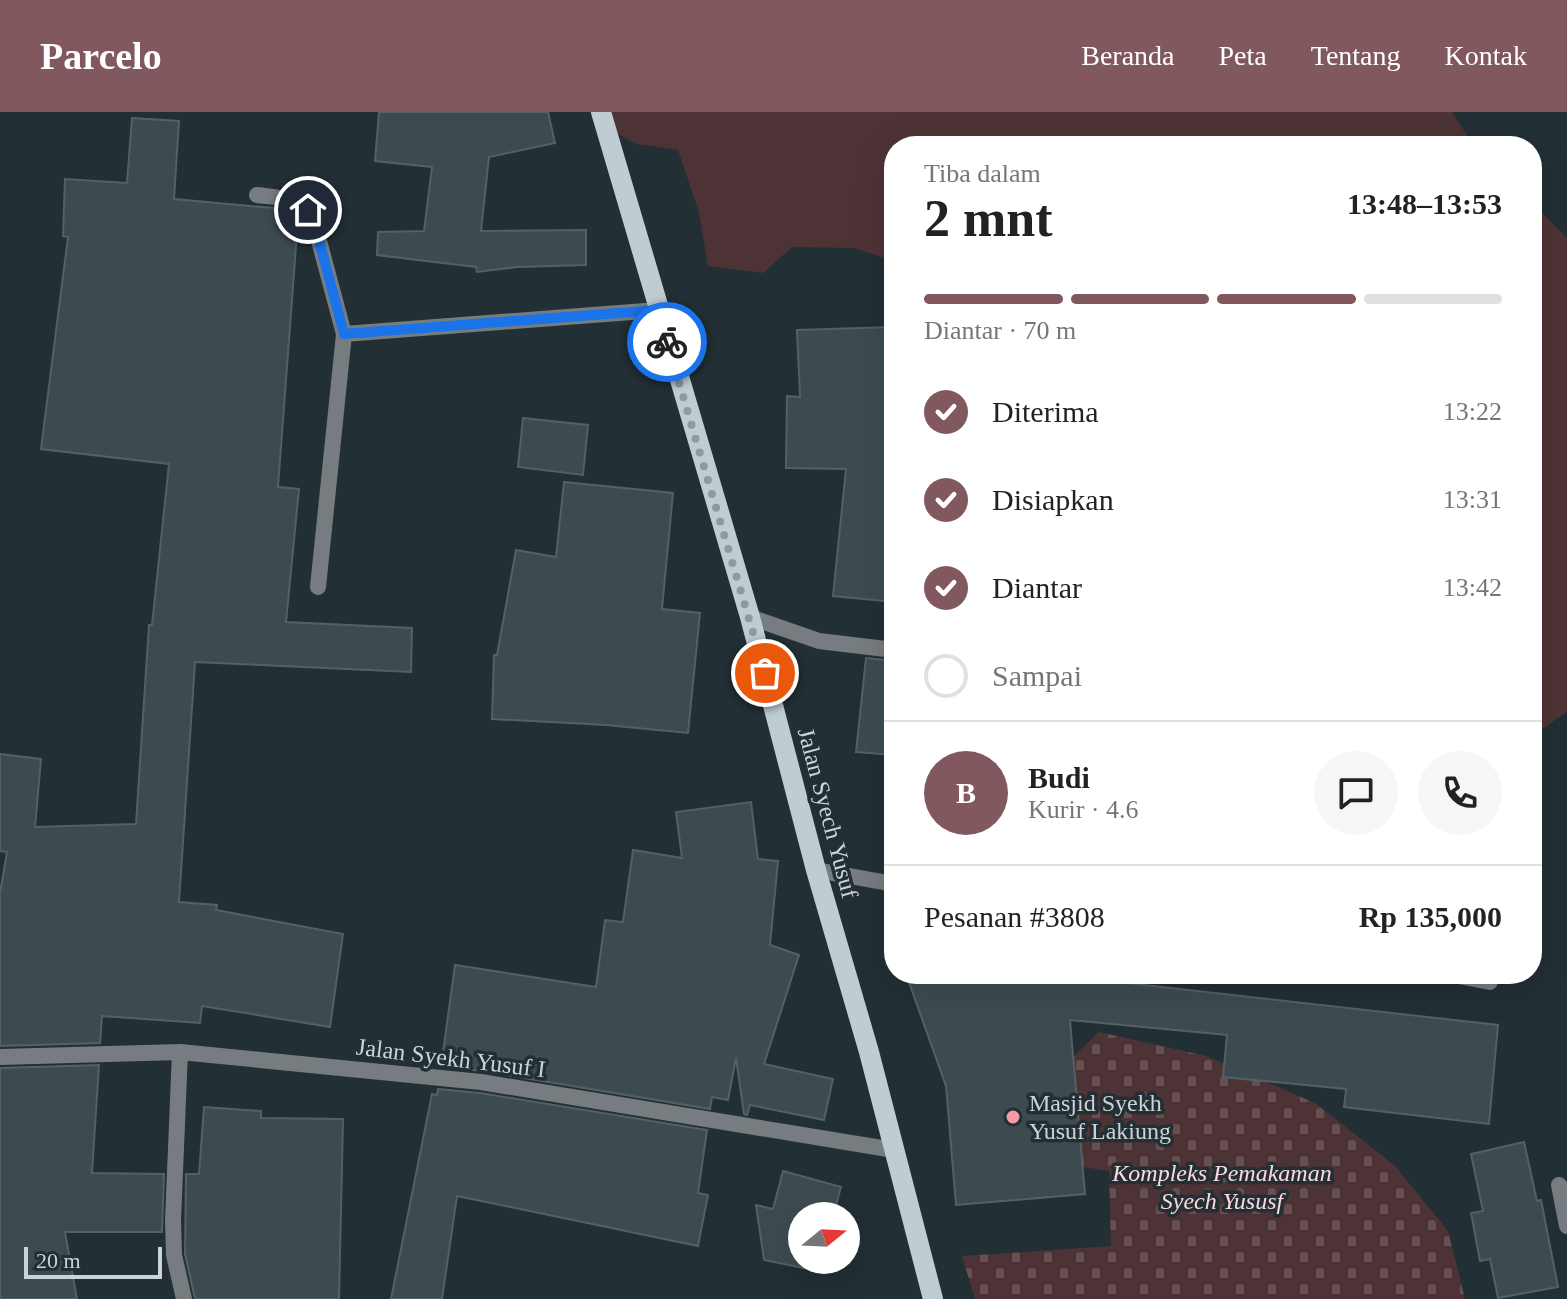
<!DOCTYPE html>
<html lang="id">
<head>
<meta charset="utf-8">
<style>
  :root { --surface:#fff; --page:#f6f6f6; --text:#222; --muted:#767676; --line:#e0e0e0; --accent:#80585e }
  body { margin:0; font-family:Georgia,serif; background:var(--page); color:var(--text); height:100vh; display:flex; flex-direction:column; font-size:30px; white-space:nowrap }
  * { box-sizing:border-box; margin:0 }
  p { font-size:26px; color:var(--muted) }
  .icon { flex:none; width:44px; height:44px; fill:none; stroke:currentColor; stroke-width:2; stroke-linecap:round; stroke-linejoin:round }
  .map { position:relative; flex:1; overflow:hidden }
  .side { position:absolute; left:884px; top:24px; width:658px; height:848px; display:flex; flex-direction:column; background:var(--surface); border-radius:32px; box-shadow:0 8px 32px #0002 }
  .side>* { flex:none }
  .needle { width:52px; rotate:72deg }
  .tools { position:absolute; left:788px; top:1090px; display:grid; gap:16px }
  .tools a { display:grid; place-items:center; width:72px; height:72px; border-radius:50%; background:var(--surface); box-shadow:0 8px 32px #0002; font-size:40px }
  .scale { position:absolute; left:24px; bottom:20px; width:138px; box-sizing:border-box; padding-left:8px; border:4px solid #cbd3d7; border-top:0; font-size:22px; line-height:28px; white-space:nowrap; color:#cbd3d7; -webkit-text-stroke:6px #222f34; paint-order:stroke }
  .pin { position:absolute; display:grid; place-items:center; width:68px; height:68px; color:#fff; margin:-34px; border:4px solid #fff; border-radius:50%; box-shadow:0 2px 8px #0007 }
  .courier { position:absolute; display:grid; place-items:center; width:80px; height:80px; margin:-40px; border:6px solid #1a73e8; border-radius:50%; background:#fff; color:#222; box-shadow:0 2px 10px #0007 }
  .summary em { font-style:normal; font-weight:600 }
  .summary div { display:flex; flex-direction:column-reverse }
  .summary { display:flex; align-items:center; justify-content:space-between; height:136px; padding:0 40px }
  h1 { font-size:52px; font-weight:600; line-height:60px }
  .bar { display:grid; grid-template-columns:repeat(4,1fr); gap:12px 8px; align-content:center; height:96px; padding:0 40px }
  .bar i { height:10px; border-radius:6px; background:var(--line) }
  .bar .selected { background:var(--accent) }
  .bar p { grid-column:span 4 }
  .line { display:flex; align-items:center; gap:20px; padding:0 40px; border-top:2px solid var(--line) }
  .line div { flex:1 }
  .round { display:grid; place-items:center; flex:none; width:84px; height:84px; border-radius:42px; background:var(--page) }
  ol { padding:0 40px; list-style:none }
  li { display:flex; align-items:center; gap:24px; height:88px }
  li p { margin-inline-start:auto }
  li .icon { padding:8px; border-radius:50%; background:var(--accent); color:#fff; stroke-width:4 }
  li:last-child { color:var(--muted) }
  li i { width:44px; height:44px; border:4px solid var(--line); border-radius:50% }
  header { display:flex; align-items:center; gap:48px; box-sizing:border-box; height:112px; padding:0 40px; background:var(--accent); color:#fff }
  header strong { font-size:38px }
  nav { display:flex; gap:44px; margin-inline-start:auto; font-size:28px }
  .map>svg:first-child { display:block }
  .grass { fill:#4e3336 }
  .cemetery { fill:url(#cemetery-stones) }
  .building { fill:#3d4b50; stroke:#536167; stroke-width:2 }
  .lines { fill:none; stroke-linecap:round; stroke-linejoin:round }
  .street { stroke:#767c7f; stroke-width:16 }
  .primary { stroke:#bfccd2; stroke-width:20 }
  .done { stroke:#909a9e; stroke-width:8; stroke-dasharray:0 14.4 }
  .route { stroke:#1a73e8; stroke-width:10 }
  .poi-dot { fill:#f39aa7; stroke:#222f34; stroke-width:3 }
  .labels { text-anchor:middle; stroke-width:7; stroke-linejoin:round; paint-order:stroke }
  .street-label { font-size:24px; fill:#cbd3d7; stroke:#222f34 }
  .poi-label { font-size:24px; fill:#cbd3d7; stroke:#222f34; text-anchor:start }
  .park-label { font-size:24px; font-style:italic; fill:#fed8dc; stroke:#222f34 }
</style>
</head>
<body>
<header>
<strong>Parcelo</strong>
<nav><a>Beranda</a><a>Peta</a><a>Tentang</a><a>Kontak</a></nav>
</header>
<div class="map">
<svg width="1567" height="1187" viewBox="0 0 1567 1187">
  <defs>
    <pattern id="cemetery-stones" width="16" height="16" patternUnits="userSpaceOnUse" patternTransform="scale(2)"><rect width="16" height="16" fill="#4e3336"/><path d="M2 7V4a2 2 0 0 1 4 0v3zM10 15v-3a2 2 0 0 1 4 0v3z" fill="#665052"/></pattern>
  </defs>
  <rect width="100%" height="100%" fill="#222f34"/>
  <path class="grass" d="M594 0H1452L1474 34H894V149L854 136 792 135 763 161 708 154 699 100 678 38 636 32 595 9Z
    M1532 91 1567 126V600L1532 624Z"/>
  <path class="cemetery" d="M1099 920 1206 944 1315 991 1395 1054 1448 1119 1465 1187H975L962 1144 1111 1134 1109 1059 1083 1055 1073 945Z"/>
  <path class="building" d="M379 0H548L555 31 489 45 481 119 586 118V153L517 155 477 160 476 155 377 143 378 120 424 119 432 55 375 49Z
    M132 6 179 9 174 87 274 96 287 99 298 107 278 375 299 377 286 510 412 516 411 560 195 550 179 790 217 793 216 798 343 822 330 915 202 894 200 911 102 904 100 931 0 934V781L7 740 0 739V642L41 647 35 715 136 712 149 513H152L169 352 41 337 68 125 63 124 65 67 127 71Z
    M894 215V490L833 484 846 357 786 356 787 284 800 285 797 218Z
    M523 306 588 313 583 363 518 355Z
    M564 370 673 381 662 497 700 501 688 621 606 613 492 607 494 543H497L516 438 556 445Z
    M866 546 894 549V643L856 640Z
    M751 690 758 747 778 749 770 833 799 843 764 952 833 967 824 1008 750 993 747 1003 744 1002 736 946 728 988 712 985 710 997 483 959 441 955 455 853 596 875 605 808 623 810 633 738 682 746 676 700Z
    M906 862H1048L1498 913 1489 1012 1344 995 1346 977 1223 965 1227 923 1070 908 1085 1082 956 1093 946 974Z
    M99 953 92 1061 164 1062 162 1120H65L77 1187H0V956Z
    M438 977 480 981 707 1018 698 1081 708 1083 698 1134 457 1084 442 1187H391L432 982 437 983Z
    M204 995 261 999V1006L343 1007 339 1187H195L185 1142 186 1062H199Z
    M1524 1030 1537 1089 1541 1088 1558 1175 1498 1186 1490 1147 1480 1149 1471 1101 1483 1099 1471 1042Z
    M783 1059 841 1075 833 1104H802V1148H821L818 1159 764 1148 756 1093 773 1097Z"/>
  <g class="lines">
    <path class="street" d="M257 83C283 86 301 85 314 110L344 222 658 198
      M318 475 344 222
      M750 505 819 529 894 538
      M816 758 894 772
      M1448 862 1490 870
      M180 940 173 1108 174 1143 184 1187
      M0 945 180 940 481 970 894 1038
      M1567 1082 1559 1073 1567 1114"/>
    <path class="primary" d="M601 0 750 505 816 758 869 940 933 1187"/>
  </g>
  <g class="lines">
    <path class="done" d="M667 230 765 561"/>
    <path class="route" d="M308 98 314 110 344 222 658 198 667 230"/>
  </g>
  <circle class="poi-dot" cx="1013" cy="1005" r="8"/>
  <g class="labels">
    <g class="street-label">
      <text transform="translate(828 701) rotate(75)" y="8">Jalan Syech Yusuf</text>
      <text transform="translate(451 946) rotate(7)" y="8">Jalan Syekh Yusuf I</text>
    </g>
    <g class="poi-label">
      <text x="1029" y="999">Masjid Syekh<tspan x="1029" dy="28">Yusuf Lakiung</tspan></text>
    </g>
    <g class="park-label">
      <text x="1222" y="1069">Kompleks Pemakaman<tspan x="1222" dy="28">Syech Yususf</tspan></text>
    </g>
  </g>
</svg>
<div class="tools">
<a><svg class="needle" viewBox="-14 -14 28 28"><path d="M0-13l5 13h-10z" fill="#e53935"/><path d="M0 13l5-13h-10z" fill="#767676"/></svg></a>
</div>
<div class="scale">20 m</div>
<div class="pin" style="left:765px;top:561px;background:#ea580c"><svg class="icon" aria-label="bag" viewBox="0 0 24 24"><path d="M5 8h14l-1 12H6zM9 8a3 3 0 0 1 6 0"/></svg></div>
<div class="pin" style="left:308px;top:98px;background:#1f2937"><svg class="icon" aria-label="home" viewBox="0 0 24 24"><path d="M3 11l9-7 9 7M6 9v11h12V9"/></svg></div>
<div class="courier" style="left:667px;top:230px"><svg class="icon" aria-label="bike" viewBox="0 0 24 24"><circle cx="6" cy="16" r="4"/><circle cx="18" cy="16" r="4"/><path d="M6 16l4-8h5l3 8M10 8l3 8H6M13 5h3"/></svg></div>
<section class="side">
<div class="summary"><div><h1>2 mnt</h1><p>Tiba dalam</p></div><em>13:48–13:53</em></div>
<div class="bar"><i class="selected"></i><i class="selected"></i><i class="selected"></i><i></i><p>Diantar · 70 m</p></div>
<ol>
<li><svg class="icon" aria-label="check" viewBox="0 0 24 24"><path d="M5 12l5 5 9-10"/></svg>Diterima<p>13:22</p></li>
<li><svg class="icon" aria-label="check" viewBox="0 0 24 24"><path d="M5 12l5 5 9-10"/></svg>Disiapkan<p>13:31</p></li>
<li><svg class="icon" aria-label="check" viewBox="0 0 24 24"><path d="M5 12l5 5 9-10"/></svg>Diantar<p>13:42</p></li>
<li><i></i>Sampai</li>
</ol>
<div class="line" style="height:144px"><b class="round" style="background:var(--accent);color:#fff">B</b><div><b>Budi</b><p>Kurir · 4.6</p></div><a class="round"><svg class="icon" aria-label="chat" viewBox="0 0 24 24"><path d="M4 5h16v11H9l-5 4z"/></svg></a><a class="round"><svg class="icon" aria-label="phone" viewBox="0 0 24 24"><path d="M5 4h4l2 5-3 2q2 4 5 5l2-3 5 2v4C11 20 4 13 5 4z"/></svg></a></div>
<div class="line" style="height:104px"><div>Pesanan #3808</div><b>Rp 135,000</b></div>
</section>
</div>
</body>
</html>
